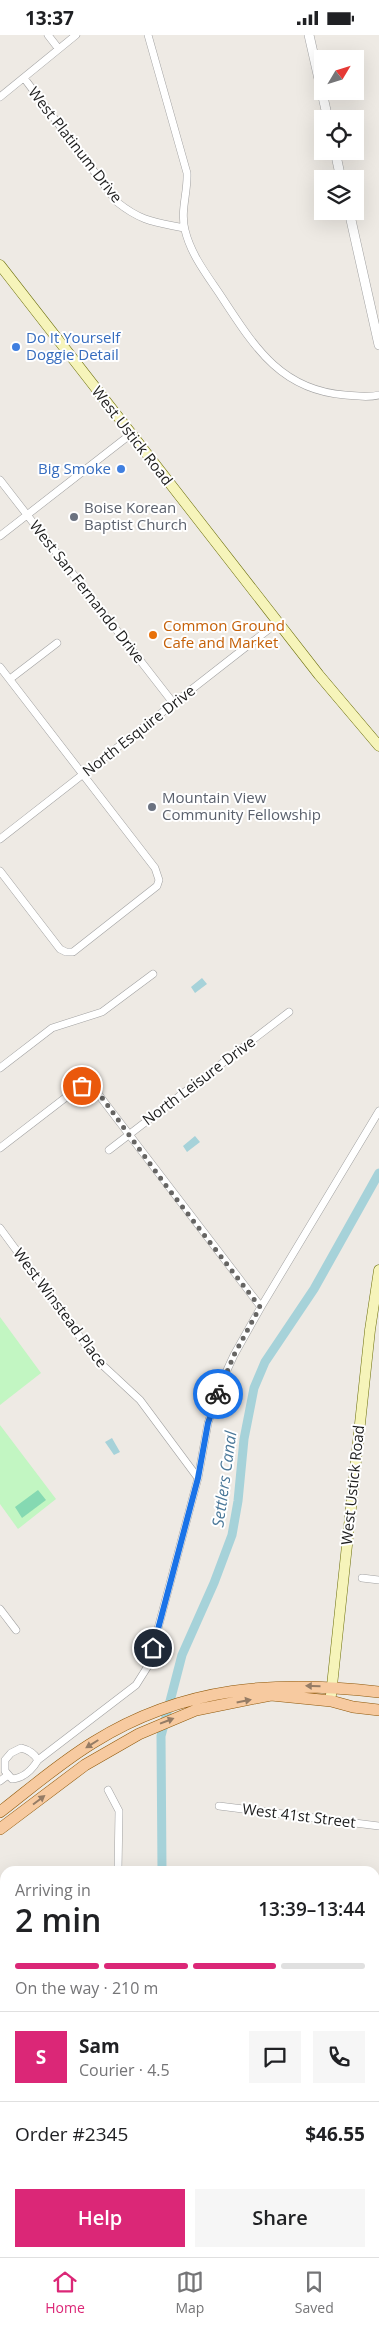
<!DOCTYPE html>
<html lang="en">
<head>
<meta charset="utf-8">
<style>
  :root { --surface:#fff; --page:#f6f6f6; --text:#202124; --muted:#757577; --line:#e0e0e0; --accent:#db2777 }
  body { margin:0; font-family:"Open Sans",sans-serif; background:var(--page); color:var(--text); height:100vh; display:flex; flex-direction:column; font-size:19px; white-space:nowrap }
  * { box-sizing:border-box; margin:0 }
  p { font-size:16px; color:var(--muted) }
  .icon { flex:none; width:28px; height:28px; fill:none; stroke:currentColor; stroke-width:2; stroke-linecap:round; stroke-linejoin:round }
  .map { position:relative; flex:1; overflow:hidden }
  .side { position:absolute; left:0px; top:1831px; width:380px; height:391px; display:flex; flex-direction:column; background:var(--surface); border-radius:15px 15px 0 0; box-shadow:0 5px 20px #0002 }
  .side>* { flex:none }
  .needle { width:32px; rotate:52deg }
  .tools { position:absolute; left:314px; top:15px; display:grid; gap:10px }
  .tools a { display:grid; place-items:center; width:50px; height:50px; border-radius:0px; background:var(--surface); box-shadow:0 5px 20px #0002; font-size:25px }
  .pin { position:absolute; display:grid; place-items:center; width:42px; height:42px; color:#fff; margin:-21px; border:2px solid #fff; border-radius:50%; box-shadow:0 1px 5px #0007 }
  .courier { position:absolute; display:grid; place-items:center; width:50px; height:50px; margin:-25px; border:4px solid #1a73e8; border-radius:50%; background:#fff; color:#222; box-shadow:0 1px 6px #0007 }
  .head em { font-style:normal; font-weight:600 }
  .head div { display:flex; flex-direction:column-reverse }
  .head { display:flex; align-items:center; justify-content:space-between; height:85px; padding:0 15px }
  h1 { font-size:32px; font-weight:600; line-height:38px }
  .bar { display:grid; grid-template-columns:repeat(4,1fr); gap:8px 5px; align-content:center; height:60px; padding:0 15px }
  .bar i { height:6px; border-radius:4px; background:var(--line) }
  .bar .current { background:var(--accent) }
  .bar p { grid-column:span 4 }
  .line { display:flex; align-items:center; gap:12px; padding:0 15px; border-top:1px solid var(--line) }
  .line div { flex:1 }
  .round { display:grid; place-items:center; flex:none; width:52px; height:52px; border-radius:0px; background:var(--page) }
  .cta { display:flex; gap:10px; margin-top:auto; padding:10px 15px }
  .cta a { flex:1; height:58px; border-radius:0px; background:var(--accent); color:#fff; font-size:20px; font-weight:600; line-height:58px; text-align:center }
  .cta a+a { background:var(--page); color:var(--text) }
  .status { display:flex; justify-content:space-between; align-items:center; height:35px; padding:0 25px; background:var(--surface); direction:ltr }
  .status svg { height:14px; fill:currentColor }
  .tab-bar { display:flex; justify-content:space-around; align-items:center; height:70px; border-top:1px solid var(--line); background:var(--surface); font-size:14px; color:var(--muted) }
  .tab-bar a { display:grid; justify-items:center; gap:2px }
  .tab-bar .current { color:var(--accent) }
  .map>svg:first-child { display:block }
  .park { fill:#c2f6c2 }
  .pitch { fill:#85d9b2 }
  .water { fill:#a6d2d9 }
  .lines { fill:none; stroke-linecap:round; stroke-linejoin:round }
  .canal { stroke:#a6d2d9; stroke-width:9 }
  .minor-casing { stroke:#a1a1a1; stroke-width:8 }
  .tertiary-casing { stroke:#a1a1a1; stroke-width:10 }
  .secondary-casing { stroke:#6b6e0b; stroke-width:11 }
  .primary-casing { stroke:#8e5708; stroke-width:12 }
  .minor { stroke:#fff; stroke-width:7 }
  .tertiary { stroke:#fff; stroke-width:9 }
  .secondary { stroke:#f6f4ba; stroke-width:10 }
  .primary { stroke:#f7caa0; stroke-width:11 }
  .oneway { fill:#957c65 }
  .done { stroke:#666563; stroke-width:5; stroke-dasharray:0 9 }
  .route { stroke:#1a73e8; stroke-width:6 }
  .shop-dot { fill:#3f7fe0; stroke:#fff; stroke-width:2 }
  .worship-dot { fill:#6b7280; stroke:#fff; stroke-width:2 }
  .food-dot { fill:#e8710a; stroke:#fff; stroke-width:2 }
  .labels { text-anchor:middle; stroke-width:4; stroke-linejoin:round; paint-order:stroke }
  .street-label { font-size:15px; fill:#1d1d1d; stroke:#fff }
  .shop-label { font-size:15px; fill:#366cbe; stroke:#fff; text-anchor:start }
  .worship-label { font-size:15px; fill:#5b616d; stroke:#fff; text-anchor:start }
  .food-label { font-size:15px; fill:#c56008; stroke:#fff; text-anchor:start }
  .water-label { font-size:16px; font-style:italic; fill:#497798; stroke:#fff }
</style>
</head>
<body>
<div class="status"><b>13:37</b><svg viewBox="0 0 49 12"><path d="M0 12V9h3v3zM5 12V6h3v6zM10 12V3h3v9zM15 12V0h3v12zM26 1h20v11H26zM47 4h2v5h-2z"/></svg></div>
<div class="map">
<svg width="379" height="2222" viewBox="0 0 379 2222">
  <rect width="100%" height="100%" fill="#eeeae4"/>
  <path class="park" d="M0 1282 41 1338 0 1370Z
    M0 1390 56 1464 18 1494 0 1469Z"/>
  <path class="pitch" d="M38 1455 46 1465 22 1483 15 1472Z"/>
  <path class="water" d="M202 943 207 949 195 958 191 952Z
    M195 1101 200 1107 187 1117 183 1111Z
    M112 1403 120 1417 114 1420 105 1407Z"/>
  <g class="lines">
    <path class="canal" d="M162 1836 161 1701 182 1620 214 1548 232 1500 238 1466 244 1404 254 1353 265 1327 314 1254 379 1138
      M154 2222 155 2218"/>
    <g class="minor-casing">
      <path id="minor" d="M48 0 58 13
        M148 0 187 138C188 157 180 176 185 195 191 220 207 240 221 261 254 311 280 355 345 360 357 361 368 363 379 360
        M24 43 117 167C142 187 155 187 184 193
        M0 62 76 0
        M0 445 174 669
        M0 501 131 399
        M0 632 155 833 159 845 157 851 73 917H66L60 914 0 836
        M10 644 57 608
        M0 804 278 587
        M0 1033 52 993 102 977 153 939
        M0 1113 78 1053 87 1049 92 1051 261 1272
        M109 1115 289 977
        M0 1193 97 1325 140 1365 198 1443
        M362 1543 379 1545
        M0 1574 16 1595
        M21 1713C29 1715 34 1718 38 1725 32 1735 24 1743 12 1744L5 1736V1725L11 1718Z
        M38 1725 136 1650 148 1631 198 1443 208 1388 222 1346 234 1320 261 1272 379 1076
        M0 1746 8 1740
        M108 1755 119 1776 118 1836
        M219 1771 379 1791
        M375 2034 379 2035
        M114 2222V2218"/>
    </g>
    <g class="tertiary-casing">
      <path id="tertiary" d="M309 0 328 84
        M335 116 341 144
        M349 176 379 310"/>
    </g>
    <g class="secondary-casing">
      <path id="secondary" d="M0 230 319 640 379 711
        M331 1660 370 1295 379 1235"/>
    </g>
    <g class="primary-casing">
      <path id="primary" d="M0 1777C31 1753 61 1727 94 1707 184 1651 277 1645 379 1657
        M0 1794 85 1730 139 1699 196 1675 271 1660 331 1666 353 1672 379 1675"/>
    </g>
    <use href="#minor" class="minor"/>
    <use href="#tertiary" class="tertiary"/>
    <use href="#secondary" class="secondary"/>
    <use href="#primary" class="primary"/>
  </g>
  <defs><path id="oneway-solid" d="M-6-.8H1V-3.2L6.5 0L1 3.2V.8H-6Z" transform="scale(1.25)"/></defs>
  <g class="oneway">
    <use href="#oneway-solid" transform="translate(313 1651) rotate(-179)"/>
    <use href="#oneway-solid" transform="translate(244 1666) rotate(-11)"/>
    <use href="#oneway-solid" transform="translate(167 1686) rotate(-21)"/>
    <use href="#oneway-solid" transform="translate(92 1709) rotate(148)"/>
    <use href="#oneway-solid" transform="translate(39 1765) rotate(-37)"/>
  </g>
  <g class="lines">
    <path class="done" d="M82 1051 87 1049 95 1053 164 1148 260 1272 234 1320 218 1359"/>
    <path class="route" d="M153 1613 198 1443 208 1388 218 1359"/>
  </g>
  <g class="shop-dot">
    <circle cx="16" cy="312" r="5"/>
    <circle cx="121" cy="434" r="5"/>
  </g>
  <g class="worship-dot">
    <circle cx="74" cy="482" r="5"/>
    <circle cx="152" cy="772" r="5"/>
  </g>
  <circle class="food-dot" cx="153" cy="600" r="5"/>
  <g class="labels">
    <g class="street-label">
      <text transform="translate(75 110) rotate(52)" y="5">West Platinum Drive</text>
      <text transform="translate(132 401) rotate(52)" y="5">West Ustick Road</text>
      <text transform="translate(87 557) rotate(52)" y="5">West San Fernando Drive</text>
      <text transform="translate(139 696) rotate(-38)" y="5">North Esquire Drive</text>
      <text transform="translate(199 1046) rotate(-37)" y="5">North Leisure Drive</text>
      <text transform="translate(60 1273) rotate(53)" y="5">West Winstead Place</text>
      <text transform="translate(353 1450) rotate(-84)" y="5">West Ustick Road</text>
      <text transform="translate(299 1781) rotate(7)" y="5">West 41st Street</text>
    </g>
    <g class="shop-label">
      <text x="26" y="308">Do It Yourself<tspan x="26" dy="17">Doggie Detail</tspan></text>
      <text x="111" y="439" text-anchor="end">Big Smoke</text>
    </g>
    <g class="worship-label">
      <text x="84" y="478">Boise Korean<tspan x="84" dy="17">Baptist Church</tspan></text>
      <text x="162" y="768">Mountain View<tspan x="162" dy="17">Community Fellowship</tspan></text>
    </g>
    <g class="food-label">
      <text x="163" y="596">Common Ground<tspan x="163" dy="17">Cafe and Market</tspan></text>
    </g>
    <g class="water-label">
      <text transform="translate(224 1444) rotate(-82)" y="6">Settlers Canal</text>
    </g>
  </g>
</svg>
<div class="tools">
<a><svg class="needle" viewBox="-14 -14 28 28"><path d="M0-13l5 13h-10z" fill="#e53935"/><path d="M0 13l5-13h-10z" fill="#757577"/></svg></a>
<a><svg class="icon" aria-label="locate" viewBox="0 0 24 24"><circle cx="12" cy="12" r="6"/><path d="M12 2v4M12 18v4M2 12h4M18 12h4"/></svg></a>
<a><svg class="icon" aria-label="layers" viewBox="0 0 24 24"><path d="M12 4l9 5-9 5-9-5zM3 14l9 5 9-5"/></svg></a>
</div>
<div class="pin" style="left:82px;top:1051px;background:#ea580c"><svg class="icon" aria-label="bag" viewBox="0 0 24 24"><path d="M5 8h14l-1 12H6zM9 8a3 3 0 0 1 6 0"/></svg></div>
<div class="pin" style="left:153px;top:1613px;background:#1f2937"><svg class="icon" aria-label="home" viewBox="0 0 24 24"><path d="M3 11l9-7 9 7M6 9v11h12V9"/></svg></div>
<div class="courier" style="left:218px;top:1359px"><svg class="icon" aria-label="bike" viewBox="0 0 24 24"><circle cx="6" cy="16" r="4"/><circle cx="18" cy="16" r="4"/><path d="M6 16l4-8h5l3 8M10 8l3 8H6M13 5h3"/></svg></div>
<section class="side">
<div class="head"><div><h1>2 min</h1><p>Arriving in</p></div><em>13:39–13:44</em></div>
<div class="bar"><i class="current"></i><i class="current"></i><i class="current"></i><i></i><p>On the way · 210 m</p></div>
<div class="line" style="height:90px"><b class="round" style="background:var(--accent);color:#fff">S</b><div><b>Sam</b><p>Courier · 4.5</p></div><a class="round"><svg class="icon" aria-label="chat" viewBox="0 0 24 24"><path d="M4 5h16v11H9l-5 4z"/></svg></a><a class="round"><svg class="icon" aria-label="phone" viewBox="0 0 24 24"><path d="M5 4h4l2 5-3 2q2 4 5 5l2-3 5 2v4C11 20 4 13 5 4z"/></svg></a></div>
<div class="line" style="height:65px"><div>Order #2345</div><b>$46.55</b></div>
<div class="cta"><a>Help</a><a>Share</a></div>
</section>
</div>
<nav class="tab-bar">
<a class="current"><svg class="icon" aria-label="home" viewBox="0 0 24 24"><path d="M3 11l9-7 9 7M6 9v11h12V9"/></svg>Home</a>
<a><svg class="icon" aria-label="map" viewBox="0 0 24 24"><path d="M3 6l6-2 6 2 6-2v14l-6 2-6-2-6 2zM9 4v14M15 6v14"/></svg>Map</a>
<a><svg class="icon" aria-label="saved" viewBox="0 0 24 24"><path d="M7 4h10v16l-5-4-5 4z"/></svg>Saved</a>
</nav>
</body>
</html>
